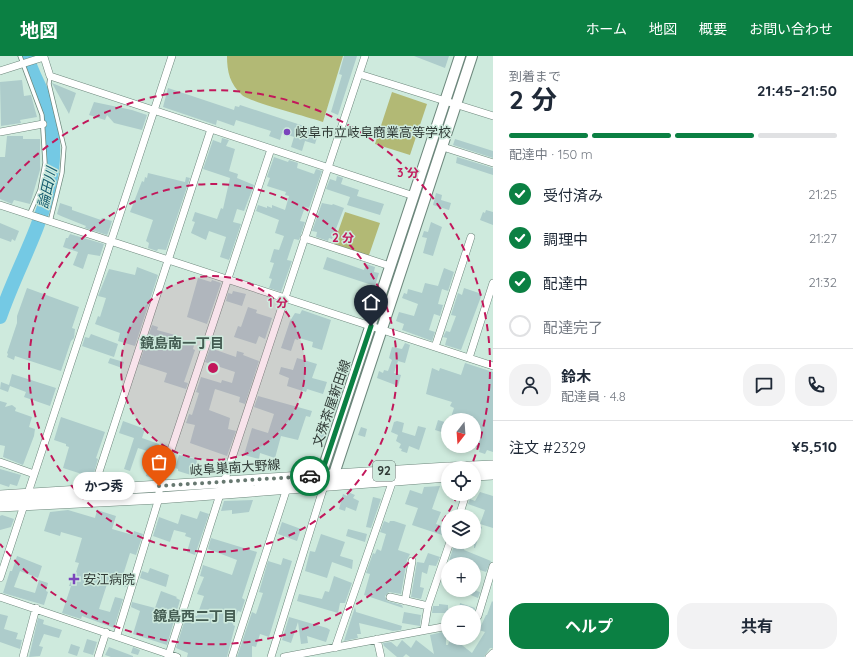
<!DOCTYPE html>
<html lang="ja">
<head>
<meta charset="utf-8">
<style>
  :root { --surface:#fff; --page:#f2f2f3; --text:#1f2937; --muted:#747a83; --line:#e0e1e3; --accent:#0b8043 }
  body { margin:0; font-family:Quicksand,"Noto Sans JP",sans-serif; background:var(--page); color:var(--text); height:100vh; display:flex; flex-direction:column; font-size:15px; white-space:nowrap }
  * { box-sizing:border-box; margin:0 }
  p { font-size:13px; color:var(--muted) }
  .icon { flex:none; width:22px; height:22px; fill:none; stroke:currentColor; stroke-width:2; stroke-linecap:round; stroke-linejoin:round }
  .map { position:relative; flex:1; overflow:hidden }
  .drawer { display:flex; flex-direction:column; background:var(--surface); width:360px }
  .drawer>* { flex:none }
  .needle { width:26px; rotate:197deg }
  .buttons { position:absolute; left:441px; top:357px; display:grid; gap:8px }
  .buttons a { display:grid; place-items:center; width:40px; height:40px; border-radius:50%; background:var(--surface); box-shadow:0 2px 6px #0003; font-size:20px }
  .pin { position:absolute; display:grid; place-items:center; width:34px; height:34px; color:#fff; margin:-41px -17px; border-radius:50% 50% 50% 0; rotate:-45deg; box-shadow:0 0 4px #0007 }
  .pin .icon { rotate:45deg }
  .courier { position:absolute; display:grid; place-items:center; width:40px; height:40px; margin:-20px; border:3px solid #0b8043; border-radius:50%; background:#fff; color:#222; box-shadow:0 1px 5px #0007 }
  .bubble { position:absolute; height:28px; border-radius:14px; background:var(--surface); box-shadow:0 2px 6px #0003; font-size:13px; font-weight:700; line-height:28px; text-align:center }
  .headline em { font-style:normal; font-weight:700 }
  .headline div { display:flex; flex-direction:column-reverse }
  .headline { display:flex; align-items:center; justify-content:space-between; height:68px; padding:0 16px }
  h1 { font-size:26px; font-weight:700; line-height:30px }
  .bar { display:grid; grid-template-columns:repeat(4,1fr); gap:6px 4px; align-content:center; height:48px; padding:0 16px }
  .bar i { height:5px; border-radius:3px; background:var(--line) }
  .bar .current { background:var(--accent) }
  .bar p { grid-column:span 4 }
  .line { display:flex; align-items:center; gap:10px; padding:0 16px; border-top:1px solid var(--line) }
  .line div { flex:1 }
  .round { display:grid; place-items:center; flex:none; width:42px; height:42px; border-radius:16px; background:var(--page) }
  ol { padding:0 16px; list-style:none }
  li { display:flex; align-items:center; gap:12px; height:44px }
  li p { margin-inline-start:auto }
  li .icon { padding:4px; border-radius:50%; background:var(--accent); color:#fff; stroke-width:4 }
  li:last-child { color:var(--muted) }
  li i { width:22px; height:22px; border:2px solid var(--line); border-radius:50% }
  .action { display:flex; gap:8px; margin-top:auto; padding:8px 16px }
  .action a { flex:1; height:46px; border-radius:16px; background:var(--accent); color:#fff; font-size:16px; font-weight:700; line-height:46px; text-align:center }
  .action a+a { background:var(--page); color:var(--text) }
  header { display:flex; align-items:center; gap:24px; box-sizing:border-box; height:56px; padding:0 20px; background:var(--accent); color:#fff }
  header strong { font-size:19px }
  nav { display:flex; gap:22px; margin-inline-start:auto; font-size:14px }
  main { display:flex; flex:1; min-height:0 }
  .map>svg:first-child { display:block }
  .green { fill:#b2b975 }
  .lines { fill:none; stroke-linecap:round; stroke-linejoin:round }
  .river { stroke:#74c9e4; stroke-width:14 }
  .building { fill:#adcccb }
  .service-casing { stroke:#6d877c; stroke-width:5 }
  .minor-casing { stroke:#6d877c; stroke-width:8 }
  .secondary-casing { stroke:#6d877c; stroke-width:12 }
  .primary-casing { stroke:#6d877c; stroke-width:12 }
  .service { stroke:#fff; stroke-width:3.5 }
  .minor { stroke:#fff; stroke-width:7 }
  .secondary { stroke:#fff; stroke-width:10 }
  .primary { stroke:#fff; stroke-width:11 }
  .done { stroke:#677870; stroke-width:4; stroke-dasharray:0 7.2 }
  .route { stroke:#0b8043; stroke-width:5 }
  .ring { fill:none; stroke:#c2185b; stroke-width:2; stroke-dasharray:7 5 }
  .poi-dot { fill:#7b45bc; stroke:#ceeadd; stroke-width:1.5 }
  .labels { text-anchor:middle; stroke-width:3; stroke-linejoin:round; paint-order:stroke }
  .shield { fill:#ceeadd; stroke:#5f6f68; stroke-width:1 }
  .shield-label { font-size:12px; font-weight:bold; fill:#303a36 }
  .poi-label { font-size:13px; fill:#303a36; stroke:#ceeadd; text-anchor:start }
  .street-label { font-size:13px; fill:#303a36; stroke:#ceeadd }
  .water-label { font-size:14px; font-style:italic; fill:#155b6e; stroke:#ceeadd }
  .neighbourhood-label { font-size:14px; font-weight:bold; fill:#445c52; stroke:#ceeadd }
  .centre { fill:#c2185b; stroke:#ceeadd; stroke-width:2 }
  .ring-label { font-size:12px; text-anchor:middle; font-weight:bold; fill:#c2185b; stroke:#ceeadd; stroke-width:3; stroke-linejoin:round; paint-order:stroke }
</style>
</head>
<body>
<header>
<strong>地図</strong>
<nav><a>ホーム</a><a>地図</a><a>概要</a><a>お問い合わせ</a></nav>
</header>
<main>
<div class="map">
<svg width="493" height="601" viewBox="0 0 493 601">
  <rect width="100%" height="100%" fill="#ceeadd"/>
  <path class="green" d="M227 0H343L323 66C309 61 250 46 242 39 230 28 227 16 227 0Z
    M392 36 427 48 410 99 375 88Z
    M345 156 380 167 368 202 333 190Z"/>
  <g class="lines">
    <path class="river" d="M0 261C24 191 67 135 49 57 45 37 32 20 27 0"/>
  </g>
  <path class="building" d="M344 0H357L338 59 331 56 342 19 339 18Z
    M414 0H449L445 12Z
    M22 24 24 40 31 39 37 61 20 64 21 67 1 70 0 26Z
    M52 27 76 37 69 58Z
    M168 32 234 54 235 50 239 51 240 49 319 75 315 88 305 85 302 95 291 91 294 81 282 77 280 84 269 80 271 75 236 64 234 70 217 64 216 69 163 51Z
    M94 46 132 54 147 59 142 74 114 67 107 59 105 64 89 59Z
    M7 80H23V83H40V114L30 148 14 144 12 148 0 143V101H5Z
    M222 82 229 84 226 90 235 93 229 115 238 118 237 122 254 129 244 155 237 153 233 166 241 168 229 204 220 201 226 181 209 175 206 184 191 177 195 166 192 165 195 156 217 163 221 152 223 153 230 122 203 113 213 84 221 87Z
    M455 83 493 95V102L453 89Z
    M274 101 288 106 289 104 298 107 297 112 314 118 316 113 322 115 309 152 305 151 300 165 305 166 299 184 294 183 287 204 292 205 281 236 269 232 272 223 269 222 274 207 270 206 274 193 279 194 284 180 275 177 279 164 256 155 258 149 267 152V150L272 152V149L285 154 289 140 285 139 286 136 267 130 270 122 267 121Z
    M457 101 493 112V119L456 107Z
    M148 117 185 126 186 121 190 122 166 194 158 193 157 195 148 192 149 187 146 185 153 164 130 156 142 125 144 126 145 121 147 122Z
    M337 120 343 122 341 128 359 134 357 140 384 148 380 159 347 149 350 141 326 133 330 123 336 125Z
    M436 137 442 139 441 144 451 147 449 154 433 149Z
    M60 147 72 151V154L101 164 102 162 112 165 108 177 107 179 85 172 86 170 61 160 57 158Z
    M322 147 332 149 333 148 344 152 332 183 329 182 328 185 316 181 317 176 312 175Z
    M486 154 493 156V169L480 164 483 156 485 157Z
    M431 166 442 171 433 200 423 197 427 182 422 181 424 175 428 176Z
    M0 167 19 175 15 185 12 183 11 186 0 182Z
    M70 178 104 188 100 200 88 198 83 213 73 209 78 196 63 191 66 182H68Z
    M327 201 364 214 366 208 375 211 374 216 379 217 375 230 323 213Z
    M137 211 158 219 135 290 118 285 120 277 95 268 98 260 100 261 106 242 98 240 109 213 135 219Z
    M444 212 454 216 448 235 442 233 438 248 443 249 440 260 434 258 429 274 435 276 432 285 402 274 404 268 396 265 399 256 414 260 418 248 402 242 404 237 407 238 408 233 422 237 425 227 438 230Z
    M198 222 211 226 212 224 221 227 207 268 187 261Z
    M27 232 79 251 72 272 75 273 74 282 71 285 61 315 15 300 14 304 7 301 8 298 7 297 17 267V260Z
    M464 232 482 238 461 294 445 289 447 282 443 281 446 275 450 276 456 260 451 259 458 237 462 239Z
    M233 235 246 238 242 250 226 245 228 237 232 238Z
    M248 251 257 254 256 257 272 262 265 283 259 280 256 288 234 281 238 270 241 271Z
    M302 254 331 264 322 294 312 291 313 286 299 282 298 284 295 283 291 295 281 292 290 265 295 257 300 258Z
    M152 269 158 271 157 274 175 279 173 285 194 289 193 293 195 294 184 326 188 327 186 333 164 326 167 317 139 308Z
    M91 278 118 288 114 301 82 290 85 281 89 282Z
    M405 287 410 289 405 307 398 305 394 317 401 319 398 330 377 322 379 315 383 317 384 314 388 315 392 304 389 302 392 291 402 293Z
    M210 292 236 301 237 295 244 297 243 299 259 305 245 348 239 346 240 341 215 333 209 354 230 362 228 373 236 375 227 400 190 387 195 369 186 367 189 358 192 359 199 337 196 336 201 321 221 327 222 324 232 327 235 316 205 306Z
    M110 302 124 306 122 312 108 307Z
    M297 302 317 308 312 322 327 326 323 338 307 333 306 336 287 330 289 322 279 318 281 311 293 314Z
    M465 307 493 316V396L487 394 485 398 479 396 480 392 474 390V364H450L454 352 450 350 452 346 426 338 432 312 439 315 440 312 461 319Z
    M12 318 56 332 50 350 24 341 26 336 10 330 8 336 0 333 1 326 9 329Z
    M258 340 312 355 310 361 306 360 298 384 281 380 275 402 260 397 259 403 244 399 252 372 268 377 274 358 254 351Z
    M0 345 7 347 5 351 12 349 16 352 15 355 32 361 29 371 35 373 34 380 23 409 3 401 5 390 0 389Z
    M61 361 105 376 96 402 98 403 92 424 85 422V419L63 412 69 391 66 390V388L54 384Z
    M438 364 448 367V378L435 374Z
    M123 365 145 373 142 382 159 388 156 398 138 392 130 415 124 413 134 382 119 377Z
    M397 365 404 367 402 376 415 380 418 370 426 372 419 394 409 390 407 397 401 395 402 393 399 392 401 388 396 385 398 379 391 376 394 366Z
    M361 371 367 373 365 381 358 379Z
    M317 375 327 378 325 384 315 381Z
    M152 399 160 401 153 422 146 420Z
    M179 399 196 403 197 406 191 419 178 415V413L175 412Z
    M0 413 21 419 17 430 10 428 9 431 0 428Z
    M440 430 432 453 441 456 436 468 448 472V481L412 469 418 452 405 448 410 434 422 438 424 431Z
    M348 436 355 439 353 442 359 445 356 455 346 451 345 455 339 453 343 438 347 440Z
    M480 436 493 440V472L480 468 485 454 468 448 470 443 475 445Z
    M373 441 381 443 371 472 366 471Z
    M253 444 249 456 232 458V454L221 455 224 445Z
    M68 454 95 462 97 454 116 460 112 473 133 479 134 475 143 478 136 499 130 497 123 519 124 520 123 523 128 525 126 531 108 525 99 553 110 556 115 541 123 543 114 572 82 560 81 563 62 557 71 530H69L72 522H74L79 507 75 506 82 482 61 476 60 480 44 475 50 456Z
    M200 455 209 458 195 499 187 496 191 482 185 480 186 477 174 474 170 486 153 480 159 461 178 468 181 458 197 463Z
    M2 459 14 463 11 471 0 474V460Z
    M384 465 389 467 390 465H394L406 469 398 494 410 498 407 504 401 538 389 536 385 540 387 545 402 549 403 552 364 539 370 518 366 517 373 497 375 498 377 493 381 495 386 478 380 476Z
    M282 466 301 473 297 485 278 478Z
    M474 468 482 471 475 492H474Z
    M348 473 367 478 365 486 346 480Z
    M321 478 345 486 340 500 353 504 352 513 332 506 327 522 305 515 310 495 315 496Z
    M211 482 257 496 242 542 245 544 241 556 238 555 233 569 235 570 227 601H187L188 597 176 592 187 557 197 560 204 540 197 538 204 521 200 520 203 509 232 519 237 504 208 493Z
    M455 486H466L464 494 491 505 486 516 480 514 475 528 474 508H459L449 505Z
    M428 497 440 501 436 510 429 509 427 518 422 516 420 531 424 532 421 543 411 541 417 506 424 507Z
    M17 500 42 510 38 522 20 515 14 531 35 537 39 524 48 527 46 535 48 536 44 549 3 537 10 515H12Z
    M283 502 292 505 269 581 260 578 256 591 252 590V601H237L252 556 256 558 263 537 259 536 268 505 281 509Z
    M150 512 169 519 166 531 140 522 142 515 148 517Z
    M334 520 352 527 345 547H340L338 557 297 545 299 538 322 543 325 535 329 536Z
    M458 534H473L480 536 478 542Z
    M161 535 177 541 176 542 180 544 167 589 133 578 140 555 131 551 132 546 155 552Z
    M492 545 493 546V592H490L484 601H410L406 598 403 601H397L384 590 383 587 391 586 397 591 402 584 411 592 416 584 434 598 430 579 442 576 446 580V589H448L450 582H453L472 597 485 576 479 574 486 559H487Z
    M460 547 475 552 474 556H458Z
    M439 548 448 549V557H432L433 550H439Z
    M355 551 356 556 402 570 401 574 393 575 359 567 361 578H357L358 582 344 585Z
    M404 556 421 559 420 570 402 567Z
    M0 558 8 560 4 573 18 577 16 583 22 584 20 593 0 586Z
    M289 561 327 572 330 574 326 586 307 580 308 587 301 588 298 566 291 587 282 584Z
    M38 562 44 564 43 568 62 574 59 582 44 578 39 590 43 591 40 600 29 601Z
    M87 583 97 586 93 599 83 596Z
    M71 588 80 591 77 600 68 597Z
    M109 591 133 600V601H111L105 599Z
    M133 591 140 594 138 599 131 597Z"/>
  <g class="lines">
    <g class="service-casing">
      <path id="service" d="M20 0 42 59 45 107 40 134 29 159
        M50 20 49 28 64 91 62 117 50 166"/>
    </g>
    <g class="minor-casing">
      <path id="minor" d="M0 15 44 1 50 20 414 140
        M359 18 493 60
        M0 76 43 68
        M443 91 493 107
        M0 149 493 310
        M304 182 390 210
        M435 291 471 181
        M469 302 493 227
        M0 406 34 418
        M97 434V422L211 73
        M459 460 466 438
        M0 522 172 0
        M0 541 177 601
        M390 541 428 550
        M405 545 412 505
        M474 564 478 560 493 510
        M424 574 428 550 450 486
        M117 579 159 442V430L271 93
        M377 583 381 601
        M335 592 393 424
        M23 601 36 552
        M98 601 106 576
        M168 601 224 426 365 0
        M232 601 287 432
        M271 601 324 430
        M284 601 448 570
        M489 601 493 597"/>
    </g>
    <g class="secondary-casing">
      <path id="secondary" d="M329 424 334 418 472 0
        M323 426 321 419 460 0"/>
    </g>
    <g class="primary-casing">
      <path id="primary" d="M450 412 493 410
        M474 419 493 418
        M0 440 448 412
        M0 450 159 442 448 420"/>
    </g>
    <use href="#service" class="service"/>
    <use href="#minor" class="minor"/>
    <use href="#secondary" class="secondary"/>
    <use href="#primary" class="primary"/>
  </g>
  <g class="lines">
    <path class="done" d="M159 430 310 420"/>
    <path class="route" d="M310 420 321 419 371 270"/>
  </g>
  <circle cx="213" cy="312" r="92" fill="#c2185b" fill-opacity=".12"/>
  <g class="ring">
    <circle cx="213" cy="312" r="92"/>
    <circle cx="213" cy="312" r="184"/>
    <path d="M458 439A276 276 0 0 1 0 488M0 136A276 276 0 0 1 471 411"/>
  </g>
  <g class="poi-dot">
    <circle cx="287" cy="76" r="4"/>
    <path d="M72 517h4v4h4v4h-4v4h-4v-4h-4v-4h4z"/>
  </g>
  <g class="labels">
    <rect class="shield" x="373" y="405" width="22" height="20" rx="3"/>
    <g class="shield-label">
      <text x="384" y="419">92</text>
    </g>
    <g class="poi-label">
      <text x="295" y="81">岐阜市立岐阜商業高等学校</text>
      <text x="83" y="528">安江病院</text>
    </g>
    <g class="street-label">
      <text transform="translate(331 347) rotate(-71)" y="5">文殊茶屋新田線</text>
      <text transform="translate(235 411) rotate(-4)" y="5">岐阜巣南大野線</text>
    </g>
    <g class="water-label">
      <text transform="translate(47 132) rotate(-77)" y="5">論田川</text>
    </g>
    <g class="neighbourhood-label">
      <text x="182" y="292">鏡島南一丁目</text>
      <text x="195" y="565">鏡島西二丁目</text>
    </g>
  </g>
  <circle cx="213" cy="312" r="6" class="centre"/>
  <g class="ring-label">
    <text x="408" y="121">3 分</text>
    <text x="343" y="186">2 分</text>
    <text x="278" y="251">1 分</text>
  </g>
</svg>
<div class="buttons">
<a><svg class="needle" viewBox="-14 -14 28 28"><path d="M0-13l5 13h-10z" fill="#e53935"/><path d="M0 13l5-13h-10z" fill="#747a83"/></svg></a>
<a><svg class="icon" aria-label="locate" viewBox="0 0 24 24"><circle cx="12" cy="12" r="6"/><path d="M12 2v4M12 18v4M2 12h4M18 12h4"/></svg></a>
<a><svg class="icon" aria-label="layers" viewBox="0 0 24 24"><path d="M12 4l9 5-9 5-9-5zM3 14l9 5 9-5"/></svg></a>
<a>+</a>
<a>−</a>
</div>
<div class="pin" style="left:159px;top:430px;background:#ea580c"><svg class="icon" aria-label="bag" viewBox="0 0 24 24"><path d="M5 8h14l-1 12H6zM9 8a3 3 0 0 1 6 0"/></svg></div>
<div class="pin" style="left:371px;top:270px;background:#1f2937"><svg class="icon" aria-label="home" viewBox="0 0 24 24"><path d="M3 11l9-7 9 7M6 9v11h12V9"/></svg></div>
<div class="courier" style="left:310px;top:420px"><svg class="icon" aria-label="car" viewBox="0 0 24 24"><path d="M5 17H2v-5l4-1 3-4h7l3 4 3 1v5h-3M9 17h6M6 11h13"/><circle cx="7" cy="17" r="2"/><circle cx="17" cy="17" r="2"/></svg></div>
<div class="bubble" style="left:73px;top:416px;width:62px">かつ秀</div>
</div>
<section class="drawer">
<div class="headline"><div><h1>2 分</h1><p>到着まで</p></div><em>21:45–21:50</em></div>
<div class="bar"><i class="current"></i><i class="current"></i><i class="current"></i><i></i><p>配達中 · 150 m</p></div>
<ol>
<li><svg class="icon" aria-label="check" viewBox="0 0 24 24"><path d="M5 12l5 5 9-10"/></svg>受付済み<p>21:25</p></li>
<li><svg class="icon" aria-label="check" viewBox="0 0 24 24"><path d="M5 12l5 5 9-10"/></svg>調理中<p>21:27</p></li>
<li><svg class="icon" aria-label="check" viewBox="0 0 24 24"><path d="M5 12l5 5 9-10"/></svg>配達中<p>21:32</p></li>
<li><i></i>配達完了</li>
</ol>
<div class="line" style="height:72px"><a class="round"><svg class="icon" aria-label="person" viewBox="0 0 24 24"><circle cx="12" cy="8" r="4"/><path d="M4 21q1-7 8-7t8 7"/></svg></a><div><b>鈴木</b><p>配達員 · 4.8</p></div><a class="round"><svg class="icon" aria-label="chat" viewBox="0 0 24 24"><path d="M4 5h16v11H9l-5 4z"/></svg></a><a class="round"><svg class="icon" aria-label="phone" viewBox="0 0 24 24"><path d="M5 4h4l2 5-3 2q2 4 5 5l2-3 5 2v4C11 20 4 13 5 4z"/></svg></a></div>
<div class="line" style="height:52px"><div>注文 #2329</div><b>¥5,510</b></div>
<div class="action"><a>ヘルプ</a><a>共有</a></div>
</section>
</main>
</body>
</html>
